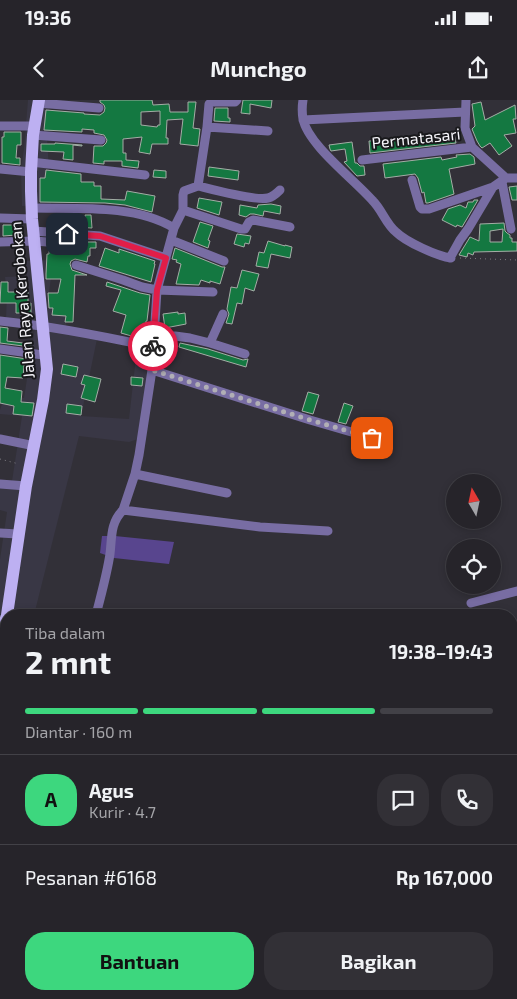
<!DOCTYPE html>
<html lang="id">
<head>
<meta charset="utf-8">
<style>
  :root { --surface:#26242a; --page:#323036; --text:#f1f3f6; --muted:#a4a4a8; --line:#424147; --accent:#3dd77e }
  body { margin:0; font-family:"Exo 2",sans-serif; background:var(--page); color:var(--text); height:100vh; display:flex; flex-direction:column; font-size:19px; white-space:nowrap }
  * { box-sizing:border-box; margin:0 }
  p { font-size:16px; color:var(--muted) }
  .icon { flex:none; width:28px; height:28px; fill:none; stroke:currentColor; stroke-width:2; stroke-linecap:round; stroke-linejoin:round }
  .map { position:relative; flex:1; overflow:hidden }
  .drawer { position:absolute; left:0px; top:509px; width:518px; height:391px; display:flex; flex-direction:column; background:var(--surface); border-radius:20px 20px 0 0; box-shadow:0 2px 8px #0003,0 0 0 1px var(--line) }
  .drawer>* { flex:none }
  .needle { width:32px; rotate:351deg }
  .fabs { position:absolute; left:446px; top:374px; display:grid; gap:10px }
  .fabs a { display:grid; place-items:center; width:55px; height:55px; border-radius:50%; background:var(--surface); box-shadow:0 2px 8px #0003,0 0 0 1px var(--line); font-size:25px }
  .pin { position:absolute; display:grid; place-items:center; width:42px; height:42px; color:#fff; margin:-21px; border-radius:10px; box-shadow:0 2px 8px #0006 }
  .courier { position:absolute; display:grid; place-items:center; width:50px; height:50px; margin:-25px; border:4px solid #e11d48; border-radius:50%; background:#fff; color:#222; box-shadow:0 1px 6px #0007 }
  .headline em { font-style:normal; font-weight:700 }
  .headline div { display:flex; flex-direction:column-reverse }
  .headline { display:flex; align-items:center; justify-content:space-between; height:85px; padding:0 25px }
  h1 { font-size:32px; font-weight:700; line-height:38px }
  .bar { display:grid; grid-template-columns:repeat(4,1fr); gap:8px 5px; align-content:center; height:60px; padding:0 25px }
  .bar i { height:6px; border-radius:4px; background:var(--line) }
  .bar .selected { background:var(--accent) }
  .bar p { grid-column:span 4 }
  .line { display:flex; align-items:center; gap:12px; padding:0 25px; border-top:1px solid var(--line) }
  .line div { flex:1 }
  .round { display:grid; place-items:center; flex:none; width:52px; height:52px; border-radius:20px; background:var(--page) }
  .cta { display:flex; gap:10px; margin-top:auto; padding:10px 25px }
  .cta a { flex:1; height:58px; border-radius:20px; background:var(--accent); color:#111; font-size:20px; font-weight:700; line-height:58px; text-align:center }
  .cta a+a { background:var(--page); color:var(--text) }
  .status { display:flex; justify-content:space-between; align-items:center; height:35px; padding:0 25px; background:var(--surface); direction:ltr }
  .status svg { height:14px; fill:currentColor }
  header { display:flex; justify-content:space-between; align-items:center; height:65px; padding:0 25px; background:var(--surface); font-size:22px; font-weight:700 }
  .map>svg:first-child { display:block }
  .built { fill:#393745 }
  .green { fill:#58458e }
  .lines { fill:none; stroke-linecap:round; stroke-linejoin:round }
  .stream { stroke:#634d85; stroke-width:2.5 }
  .building { fill:#147841; stroke:#a4ada6; fill-rule:evenodd }
  .path { stroke:#7d7b82; stroke-width:1; stroke-dasharray:1 4; stroke-linecap:butt }
  .minor { stroke:#786da3; stroke-width:9 }
  .primary { stroke:#bdb0f2; stroke-width:12 }
  .done { stroke:#b1afb5; stroke-width:5; stroke-dasharray:0 9 }
  .route { stroke:#e11d48; stroke-width:6 }
  .labels { text-anchor:middle; stroke-width:4; stroke-linejoin:round; paint-order:stroke }
  .street-label { font-size:16px; fill:#f5f4f9; stroke:#19191c }
</style>
</head>
<body>
<div class="status"><b>19:36</b><svg viewBox="0 0 49 12"><path d="M0 12V9h3v3zM5 12V6h3v6zM10 12V3h3v9zM15 12V0h3v12zM26 1h20v11H26zM47 4h2v5h-2z"/></svg></div>
<header><svg class="icon" aria-label="back" viewBox="0 0 24 24"><path d="M15 5l-7 7 7 7"/></svg>Munchgo<svg class="icon" aria-label="share" viewBox="0 0 24 24"><path d="M12 15V3M7 8l5-5 5 5M5 13v7h14v-7"/></svg></header>
<div class="map">
<svg width="517" height="899" viewBox="0 0 517 899">
  <rect width="100%" height="100%" fill="#323038"/>
  <path class="built" d="M28 0H50L47 37 51 105 22 106 21 69 24 49Z
    M50 160 51 178 48 199 67 202 66 233 97 239 81 316 129 319 137 248 158 255 149 277 144 337 129 342 79 336 34 515H6V793L0 794V459L7 412 0 410V380L12 381 22 316 0 314V310L5 295 24 298 35 228 6 220 7 192 5 177 27 176 25 161Z
    M6 886V894H114L115 899H0V887Z"/>
  <path class="green" d="M102 436H115L174 442 169 464 114 458 100 453Z"/>
  <g class="lines">
    <path class="stream" d="M511 651 516 660 517 668
      M237 894 238 899"/>
  </g>
  <path class="building" d="M100 0H152L153 5 169 4 170 12H188V2H196L193 28 200 29 198 46 180 44 183 19 167 20 166 38H168V44H152L150 54 139 52 142 37 123 39V53H126V60L139 61 138 68 122 66V61H104V64L93 63 94 46H103L106 43 107 40 104 35 94 33V30L82 29V32L44 30 46 10 84 13V14L100 15 104 12 105 8 104 5 100 2ZM160 11V25H158L157 27 141 25V12Z
    M243 0H272L271 8 250 4V14L241 13Z
    M481 2 485 20 515 5 516 19H513L516 33 504 35 512 46 499 55 490 43 482 48 480 46 477 41 472 29 475 26 472 4Z
    M215 8H228V18H230V22L214 21Z
    M4 32H21V45H17L16 58H20V65L2 63V37H4Z
    M439 34V36L454 34 456 43 370 53 369 41 396 40Z
    M352 42 355 63H357L360 66H364L365 75 357 76 344 62 347 61 345 49 331 51 330 49 329 45Z
    M55 43 82 45V46L73 45V60L63 59 64 52 41 51V44H55Z
    M470 54 474 57 475 64 449 69 454 94 428 103H426L424 92 422 93 418 78 415 74 385 78 383 64 441 57 442 60 457 57 456 55Z
    M209 67 239 71 238 80 208 76Z
    M46 70 81 74V82H94V86H101V99L125 100 127 91 155 96 152 112 125 105 105 103 40 102V78H45Z
    M154 70 166 71V78L153 77Z
    M517 86V100H512L509 87Z
    M199 98 222 102 219 115 197 108Z
    M474 100H478L462 127 457 125 456 127 442 120 448 109 460 105 466 108 468 102H473Z
    M271 104 281 106 280 114 264 111 263 116 254 114H250L246 117 239 115 240 105 257 108 258 105Z
    M85 115H91L92 128 72 127 73 120 85 121Z
    M200 122 213 126 208 140 210 141 208 148 193 142Z
    M504 123 505 131 507 133 510 135V138H512V142H517V151L474 152 473 155 468 153 467 157 459 155 470 137 479 141 480 124ZM503 129 502 142H490V131Z
    M3 125H16V135L3 136Z
    M237 134 251 136 249 144 245 143 244 147 234 144Z
    M66 140H70V142H96V148H90V156H88L87 162 75 159 71 161 70 164 72 170 87 175H75L73 222H65L66 216 52 215 53 208H49L48 193H58L61 179H46V174L47 154H49V148H64L67 144Z
    M268 141 285 146V145L292 147 290 158 271 154 268 168 256 166 259 152 264 153Z
    M105 148 119 153V149L155 161 154 164H155L151 182 99 166Z
    M175 148 222 167H225L220 184 210 181V183L201 180 199 185 176 184 181 164 176 162 177 160 172 159Z
    M242 170 259 174 254 191 245 188 242 204 237 203 232 224 226 223 229 214 227 209 231 187 237 188Z
    M1 182H8V192H28V204L31 203V213H16V203H0Z
    M107 182 140 193 150 195 147 221H146L143 236 135 234V237L121 233 126 215 113 211 121 190 106 186Z
    M178 212V214L185 213 186 224 165 228 163 214Z
    M0 227 8 228 7 241 31 244V247L0 243Z
    M180 243 208 249 243 260 248 259 246 267 179 247Z
    M0 255 27 259 26 265H24L23 278 7 277 5 288 22 291 21 302 34 303 32 316 13 314 14 306 0 303Z
    M63 264 78 267 76 277 61 274Z
    M84 275 101 279 95 302 81 298 85 285 81 284Z
    M131 277 143 278 142 286 131 285Z
    M308 292 319 295 313 314 302 311Z
    M344 303 353 306 346 324 338 322Z
    M67 304 82 306 81 315 66 313Z"/>
  <g class="lines">
    <path class="path" d="M460 158 517 160
      M0 359 19 364"/>
    <path class="minor" d="M303 0C302 6 302 13 303 19 308 45 355 80 373 101 382 110 386 124 396 132 406 142 437 156 451 158
      M466 0 465 28 472 47 506 78H517
      M38 3 99 8
      M303 20 465 12
      M0 26H34
      M207 27 268 31
      M33 35 101 40
      M362 60 472 47
      M31 62 145 75
      M0 69 31 72
      M412 80 420 107 422 109H429L493 87 506 78
      M502 82 511 129
      M198 86C214 90 254 101 268 98 273 97 276 94 280 90
      M32 108C76 109 135 104 174 128
      M183 110 241 129H245L249 122 253 120 290 127
      M0 118 32 119
      M34 131 100 136 166 158
      M171 140 224 161
      M0 142 34 141 61 143
      M450 158 460 140 468 129 493 87
      M76 165 123 180 142 187 157 190 213 192
      M0 221C52 226 102 236 153 247
      M153 238 175 236 190 238 210 243 223 214
      M210 243 245 254
      M0 249 43 255
      M152 270 310 320 372 338
      M0 339 35 346
      M135 374 227 393
      M0 384 26 386
      M123 410 260 427 328 431
      M0 433 18 434
      M471 503 517 491
      M96 515C101 495 107 474 110 454 112 438 110 423 123 410L135 374 139 355 152 270 157 190 174 128 183 110V95L184 91 198 86 207 27 209 4 212 2H235L237 0
      M0 782 6 781
      M0 884 6 883
      M90 894V899
      M226 899 228 898 229 894"/>
    <path class="primary" d="M7 515 26 386 43 300 47 269 32 119 31 91V72L33 35 39 0
      M6 518 2 571 1 708 6 765
      M24 894 25 899"/>
  </g>
  <g class="lines">
    <path class="done" d="M153 246 152 270 310 320 372 338"/>
    <path class="route" d="M67 134 100 136 166 158 157 190 153 246"/>
  </g>
  <g class="labels">
    <g class="street-label">
      <text transform="translate(416 38) rotate(-6)" y="6">Permatasari</text>
      <text transform="translate(22 200) rotate(-95)" y="6">Jalan Raya Kerobokan</text>
    </g>
  </g>
</svg>
<div class="fabs">
<a><svg class="needle" viewBox="-14 -14 28 28"><path d="M0-13l5 13h-10z" fill="#e53935"/><path d="M0 13l5-13h-10z" fill="#a4a4a8"/></svg></a>
<a><svg class="icon" aria-label="locate" viewBox="0 0 24 24"><circle cx="12" cy="12" r="6"/><path d="M12 2v4M12 18v4M2 12h4M18 12h4"/></svg></a>
</div>
<div class="pin" style="left:372px;top:338px;background:#ea580c"><svg class="icon" aria-label="bag" viewBox="0 0 24 24"><path d="M5 8h14l-1 12H6zM9 8a3 3 0 0 1 6 0"/></svg></div>
<div class="pin" style="left:67px;top:134px;background:#1f2937"><svg class="icon" aria-label="home" viewBox="0 0 24 24"><path d="M3 11l9-7 9 7M6 9v11h12V9"/></svg></div>
<div class="courier" style="left:153px;top:246px"><svg class="icon" aria-label="bike" viewBox="0 0 24 24"><circle cx="6" cy="16" r="4"/><circle cx="18" cy="16" r="4"/><path d="M6 16l4-8h5l3 8M10 8l3 8H6M13 5h3"/></svg></div>
<section class="drawer">
<div class="headline"><div><h1>2 mnt</h1><p>Tiba dalam</p></div><em>19:38–19:43</em></div>
<div class="bar"><i class="selected"></i><i class="selected"></i><i class="selected"></i><i></i><p>Diantar · 160 m</p></div>
<div class="line" style="height:90px"><b class="round" style="background:var(--accent);color:#111">A</b><div><b>Agus</b><p>Kurir · 4.7</p></div><a class="round"><svg class="icon" aria-label="chat" viewBox="0 0 24 24"><path d="M4 5h16v11H9l-5 4z"/></svg></a><a class="round"><svg class="icon" aria-label="phone" viewBox="0 0 24 24"><path d="M5 4h4l2 5-3 2q2 4 5 5l2-3 5 2v4C11 20 4 13 5 4z"/></svg></a></div>
<div class="line" style="height:65px"><div>Pesanan #6168</div><b>Rp 167,000</b></div>
<div class="cta"><a>Bantuan</a><a>Bagikan</a></div>
</section>
</div>
</body>
</html>
